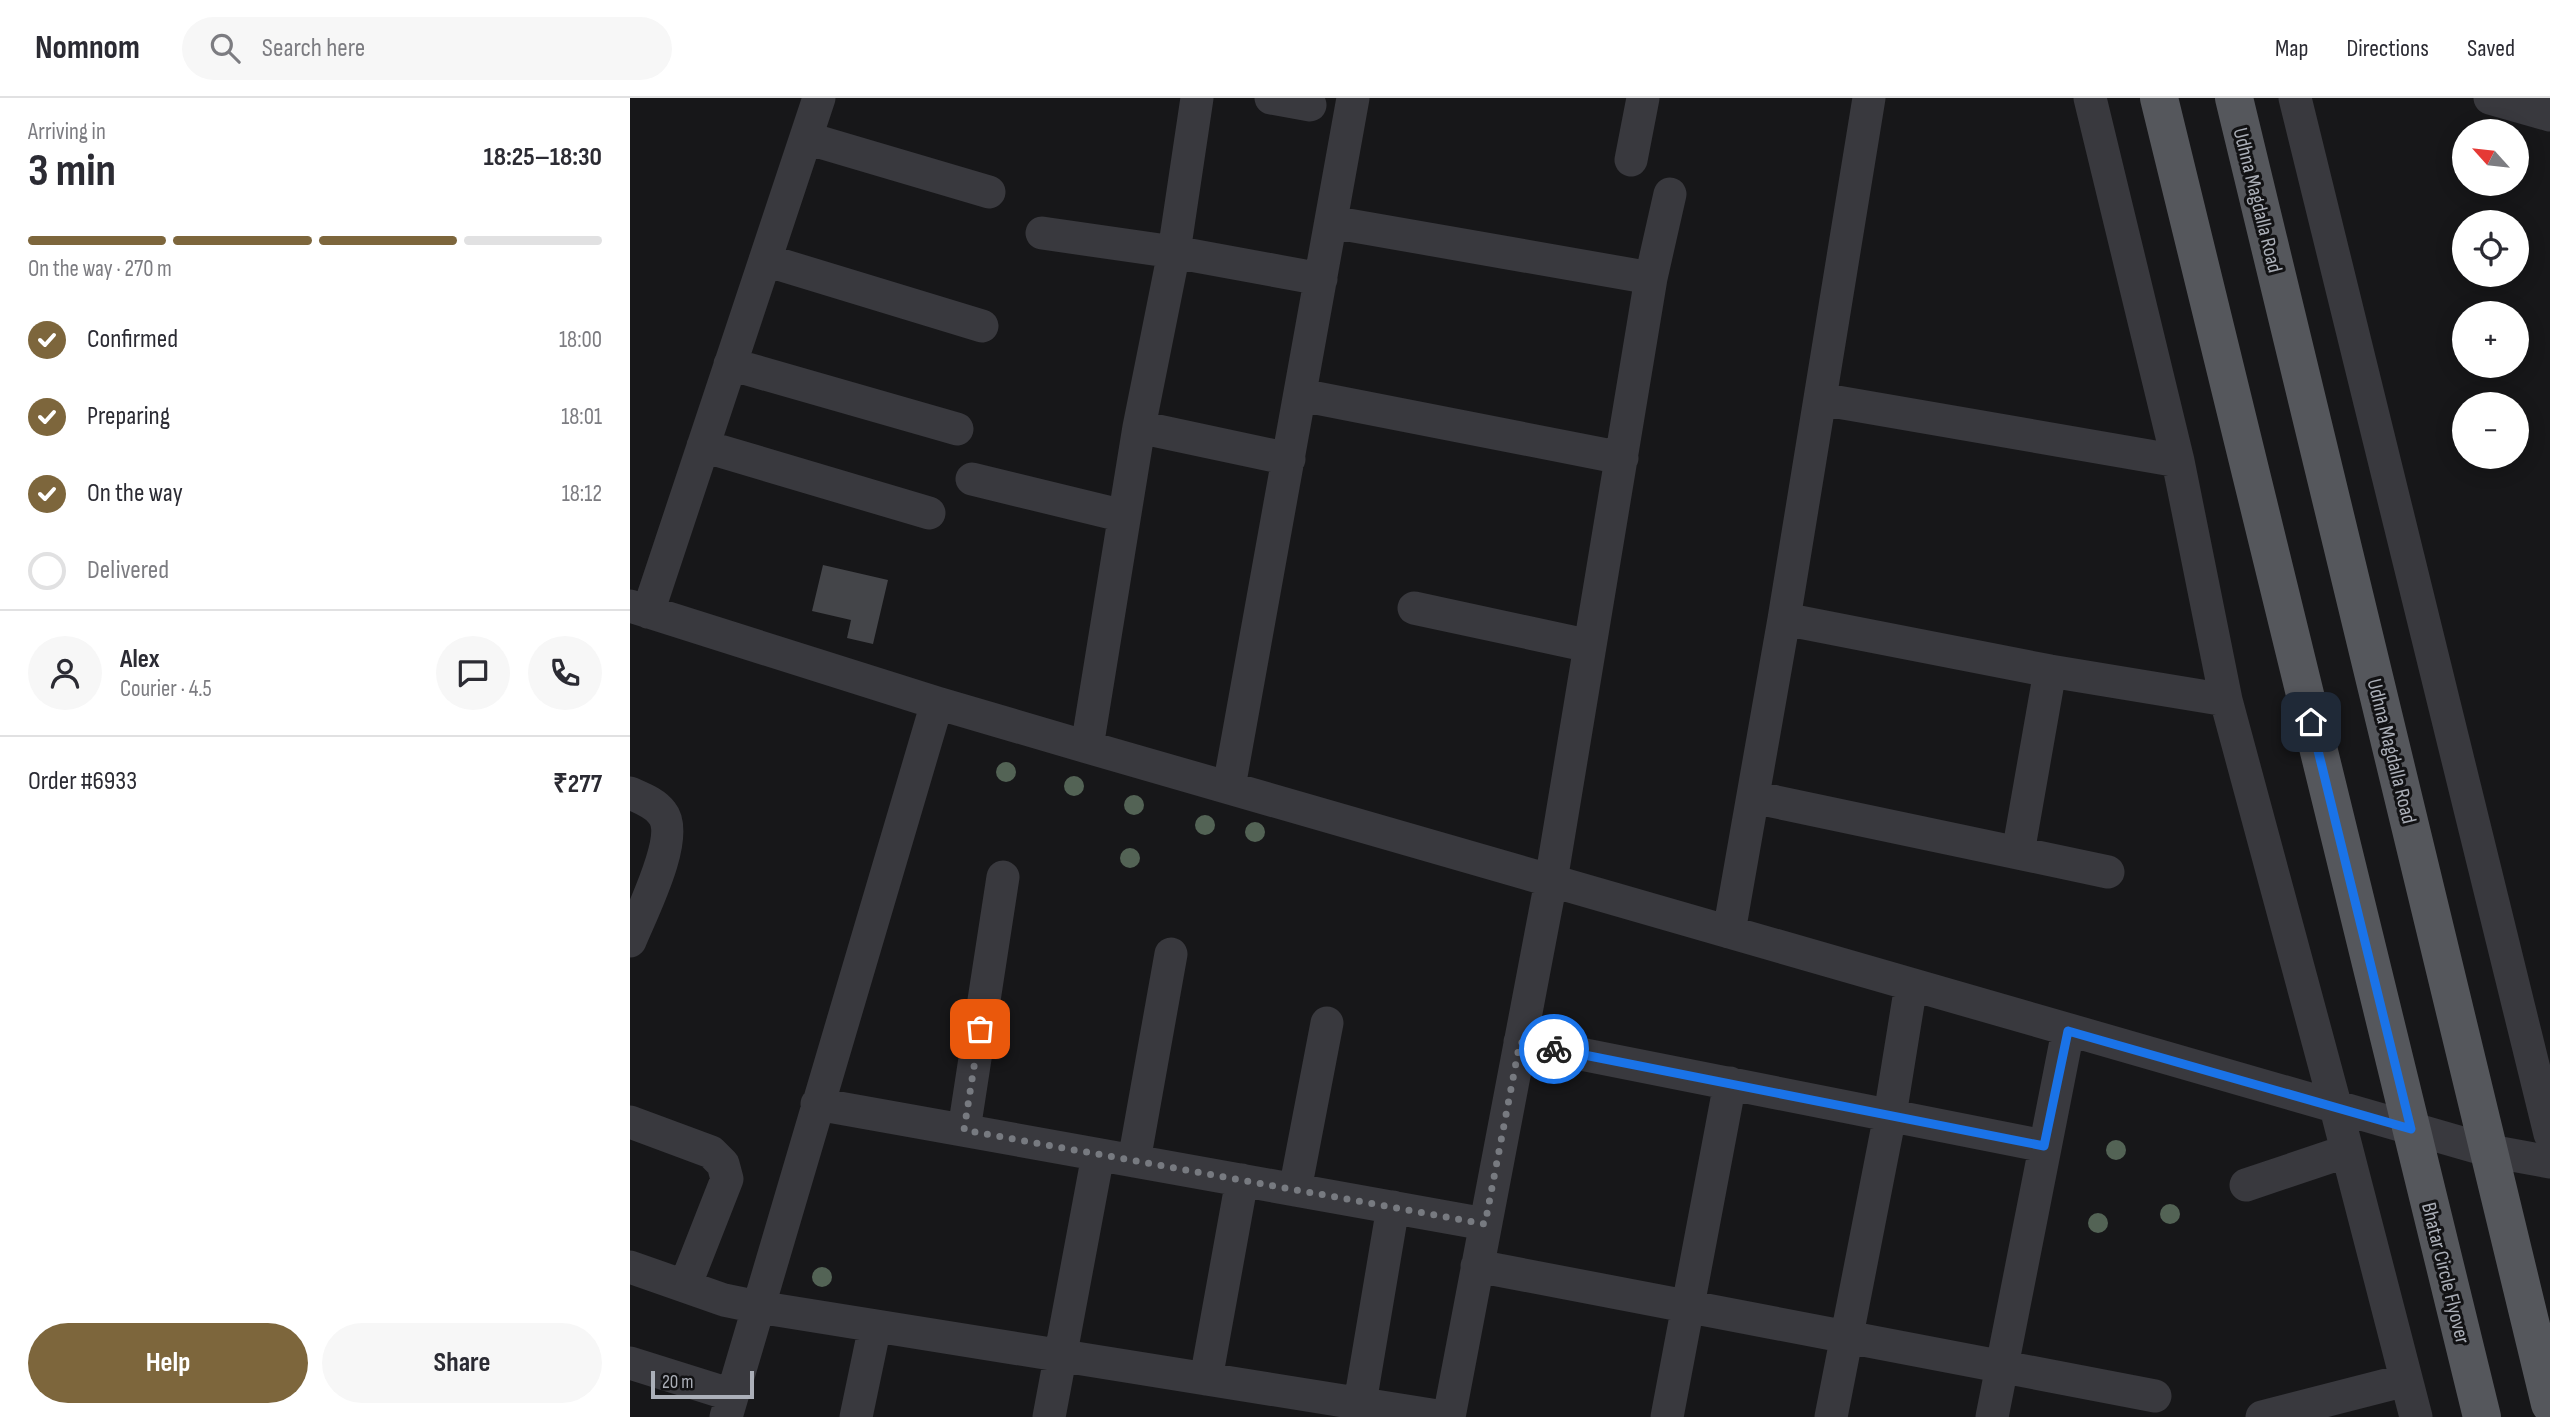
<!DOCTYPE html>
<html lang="en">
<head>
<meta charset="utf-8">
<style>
  :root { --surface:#fff; --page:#f7f7f7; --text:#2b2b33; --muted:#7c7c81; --line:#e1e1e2; --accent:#7d663c }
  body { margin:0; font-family:"Sofia Sans Condensed",sans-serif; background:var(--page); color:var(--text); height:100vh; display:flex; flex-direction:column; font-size:26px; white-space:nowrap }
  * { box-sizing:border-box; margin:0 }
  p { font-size:23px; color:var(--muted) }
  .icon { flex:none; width:38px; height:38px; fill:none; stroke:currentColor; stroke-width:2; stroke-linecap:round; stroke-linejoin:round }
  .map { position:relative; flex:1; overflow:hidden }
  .details { display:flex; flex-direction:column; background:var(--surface); width:630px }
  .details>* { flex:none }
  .needle { width:46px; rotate:297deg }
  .tools { position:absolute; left:1822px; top:21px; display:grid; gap:14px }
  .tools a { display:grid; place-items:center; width:77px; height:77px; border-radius:50%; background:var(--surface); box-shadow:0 4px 18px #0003; font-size:35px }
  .scale { position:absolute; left:21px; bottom:18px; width:103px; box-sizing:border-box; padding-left:7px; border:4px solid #abafb8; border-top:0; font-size:19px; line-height:24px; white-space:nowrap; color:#abafb8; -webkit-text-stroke:5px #121214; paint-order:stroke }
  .pin { position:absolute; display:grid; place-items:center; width:60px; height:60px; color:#fff; margin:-30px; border-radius:14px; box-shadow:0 4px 10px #0006 }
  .courier { position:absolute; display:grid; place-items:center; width:70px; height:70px; margin:-35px; border:5px solid #1a73e8; border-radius:50%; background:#fff; color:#222; box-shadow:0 2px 9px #0007 }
  .head em { font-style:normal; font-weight:700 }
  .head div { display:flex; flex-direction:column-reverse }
  .head { display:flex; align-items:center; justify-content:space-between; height:119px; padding:0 28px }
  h1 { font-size:46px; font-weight:700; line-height:52px }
  .bar { display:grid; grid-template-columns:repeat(4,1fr); gap:10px 7px; align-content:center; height:84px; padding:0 28px }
  .bar i { height:9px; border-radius:5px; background:var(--line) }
  .bar .current { background:var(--accent) }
  .bar p { grid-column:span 4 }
  .line { display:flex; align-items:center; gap:18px; padding:0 28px; border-top:2px solid var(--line) }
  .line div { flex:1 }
  .round { display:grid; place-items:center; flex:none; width:74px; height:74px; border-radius:37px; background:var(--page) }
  ol { padding:0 28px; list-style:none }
  li { display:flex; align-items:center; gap:21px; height:77px }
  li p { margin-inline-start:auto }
  li .icon { padding:7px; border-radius:50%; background:var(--accent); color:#fff; stroke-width:4 }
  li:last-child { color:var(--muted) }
  li i { width:38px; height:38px; border:4px solid var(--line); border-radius:50% }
  .action { display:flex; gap:14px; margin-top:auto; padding:14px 28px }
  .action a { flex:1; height:80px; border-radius:42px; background:var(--accent); color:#fff; font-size:28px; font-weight:700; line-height:80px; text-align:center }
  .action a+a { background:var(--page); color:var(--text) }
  header { display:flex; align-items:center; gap:42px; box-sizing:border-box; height:98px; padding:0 35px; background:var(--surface); border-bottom:2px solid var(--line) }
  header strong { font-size:33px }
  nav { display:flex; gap:38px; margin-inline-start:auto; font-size:24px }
  .search { width:490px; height:63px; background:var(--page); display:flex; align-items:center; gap:18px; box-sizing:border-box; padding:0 24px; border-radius:38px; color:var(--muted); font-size:26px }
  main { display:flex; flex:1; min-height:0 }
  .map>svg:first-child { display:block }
  .building { fill:#444549 }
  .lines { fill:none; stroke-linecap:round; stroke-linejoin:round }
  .minor { stroke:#39393e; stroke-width:33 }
  .major { stroke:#55575c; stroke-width:38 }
  .tree { fill:#536355 }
  .done { stroke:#777a80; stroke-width:7; stroke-dasharray:0 12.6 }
  .route { stroke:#1a73e8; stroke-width:9 }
  .labels { text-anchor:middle; stroke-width:6; stroke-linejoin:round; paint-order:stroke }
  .street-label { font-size:21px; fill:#abafb8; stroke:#121214 }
</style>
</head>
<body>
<header>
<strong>Nomnom</strong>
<div class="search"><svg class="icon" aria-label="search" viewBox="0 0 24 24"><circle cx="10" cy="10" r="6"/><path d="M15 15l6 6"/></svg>Search here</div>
<nav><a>Map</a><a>Directions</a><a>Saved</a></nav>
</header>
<main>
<section class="details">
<div class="head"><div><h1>3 min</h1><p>Arriving in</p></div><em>18:25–18:30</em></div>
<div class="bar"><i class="current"></i><i class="current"></i><i class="current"></i><i></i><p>On the way · 270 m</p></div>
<ol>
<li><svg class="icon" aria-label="check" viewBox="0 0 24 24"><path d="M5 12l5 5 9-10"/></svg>Confirmed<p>18:00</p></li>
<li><svg class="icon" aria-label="check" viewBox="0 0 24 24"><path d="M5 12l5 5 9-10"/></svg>Preparing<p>18:01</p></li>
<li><svg class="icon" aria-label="check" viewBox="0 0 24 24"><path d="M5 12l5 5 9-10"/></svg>On the way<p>18:12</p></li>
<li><i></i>Delivered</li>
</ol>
<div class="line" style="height:126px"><a class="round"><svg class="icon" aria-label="person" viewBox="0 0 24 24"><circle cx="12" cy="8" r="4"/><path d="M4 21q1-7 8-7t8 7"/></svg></a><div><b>Alex</b><p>Courier · 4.5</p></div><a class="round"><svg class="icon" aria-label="chat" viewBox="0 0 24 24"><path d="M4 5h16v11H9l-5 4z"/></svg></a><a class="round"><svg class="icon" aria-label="phone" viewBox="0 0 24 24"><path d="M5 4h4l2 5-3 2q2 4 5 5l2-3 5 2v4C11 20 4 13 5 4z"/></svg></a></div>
<div class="line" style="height:91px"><div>Order #6933</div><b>₹277</b></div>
<div class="action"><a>Help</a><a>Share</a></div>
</section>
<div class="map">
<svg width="1920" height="1319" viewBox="0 0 1920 1319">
  <rect width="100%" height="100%" fill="#171719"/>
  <path class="building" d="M193 467 258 482 243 546 217 540 221 522 182 513Z"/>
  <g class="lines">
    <path class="minor" d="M641 0 680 7
      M1460 0 1548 363 1596 602 1706 1010 1786 1319
      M1665 0 1920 1036
      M1860 0 1920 17
      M176 40 359 94
      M1001 62 1013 0
      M701 124 1021 180
      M412 135 544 154 691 181
      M135 162 352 228
      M100 266 327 331
      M671 297 992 360
      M1190 301 1548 363
      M509 329 659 361
      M73 348 299 415
      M342 381 494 418
      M0 508 307 605 457 649 1860 1053 1920 1064
      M784 510 960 548
      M18 514 189 0
      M1154 521 1420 573 1596 602
      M457 649 509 329 544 154 567 0
      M599 689 723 0
      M0 695C11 700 25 705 32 715 51 738 11 816 0 843
      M1123 699 1478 774
      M1388 755 1420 573
      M1099 834 1154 521 1239 0
      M890 944 1414 1048
      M187 1006 855 1126
      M0 1024 81 1054 93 1066 97 1081 55 1188
      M334 1032 373 779
      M504 1063 541 856
      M1616 1087 1717 1053
      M665 1092 697 925
      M847 1168 1525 1298
      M0 1169 94 1202 128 1209 814 1319
      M0 1265 102 1297
      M576 1281 612 1082
      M730 1305 763 1109
      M96 1319 307 605
      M226 1319 245 1228
      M419 1319 468 1057
      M819 1319 921 783 1021 180 1040 96
      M1037 1319 1100 985
      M1201 1319 1260 1017 1281 887
      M1362 1319 1438 933
      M1632 1319 1776 1282"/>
    <path class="major" d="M1529 0 1852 1319
      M1604 0 1920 1306"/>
  </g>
  <g class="tree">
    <circle cx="376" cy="674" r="10"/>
    <circle cx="444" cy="688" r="10"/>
    <circle cx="504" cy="707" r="10"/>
    <circle cx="575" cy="727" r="10"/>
    <circle cx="625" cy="734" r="10"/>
    <circle cx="500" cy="760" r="10"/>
    <circle cx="1486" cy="1052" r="10"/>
    <circle cx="1540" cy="1116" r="10"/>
    <circle cx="1468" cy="1125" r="10"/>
    <circle cx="192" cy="1179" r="10"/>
  </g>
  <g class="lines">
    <path class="done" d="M350 931 334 1032 855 1126 890 944 924 951"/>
    <path class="route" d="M924 951 1414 1048 1438 933 1781 1031 1681 624"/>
  </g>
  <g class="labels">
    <g class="street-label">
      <text transform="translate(1628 102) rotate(76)" y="7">Udhna Magdalla Road</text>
      <text transform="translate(1762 653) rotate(76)" y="7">Udhna Magdalla Road</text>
      <text transform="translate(1816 1175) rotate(76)" y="7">Bhatar Circle Flyover</text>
    </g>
  </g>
</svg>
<div class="tools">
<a><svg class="needle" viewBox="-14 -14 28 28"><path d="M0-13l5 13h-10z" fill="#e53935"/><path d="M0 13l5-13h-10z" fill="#7c7c81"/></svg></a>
<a><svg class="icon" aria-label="locate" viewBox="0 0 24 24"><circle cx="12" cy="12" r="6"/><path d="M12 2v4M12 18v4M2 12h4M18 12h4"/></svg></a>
<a>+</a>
<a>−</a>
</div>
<div class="scale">20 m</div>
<div class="pin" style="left:350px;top:931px;background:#ea580c"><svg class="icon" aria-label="bag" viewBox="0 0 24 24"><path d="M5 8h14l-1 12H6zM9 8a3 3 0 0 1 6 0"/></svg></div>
<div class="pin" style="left:1681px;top:624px;background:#1f2937"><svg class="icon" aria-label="home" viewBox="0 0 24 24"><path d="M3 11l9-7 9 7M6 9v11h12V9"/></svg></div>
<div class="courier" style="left:924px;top:951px"><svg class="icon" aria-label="bike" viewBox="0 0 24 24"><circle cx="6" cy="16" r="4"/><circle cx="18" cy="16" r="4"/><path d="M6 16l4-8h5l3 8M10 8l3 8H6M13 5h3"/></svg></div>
</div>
</main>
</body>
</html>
